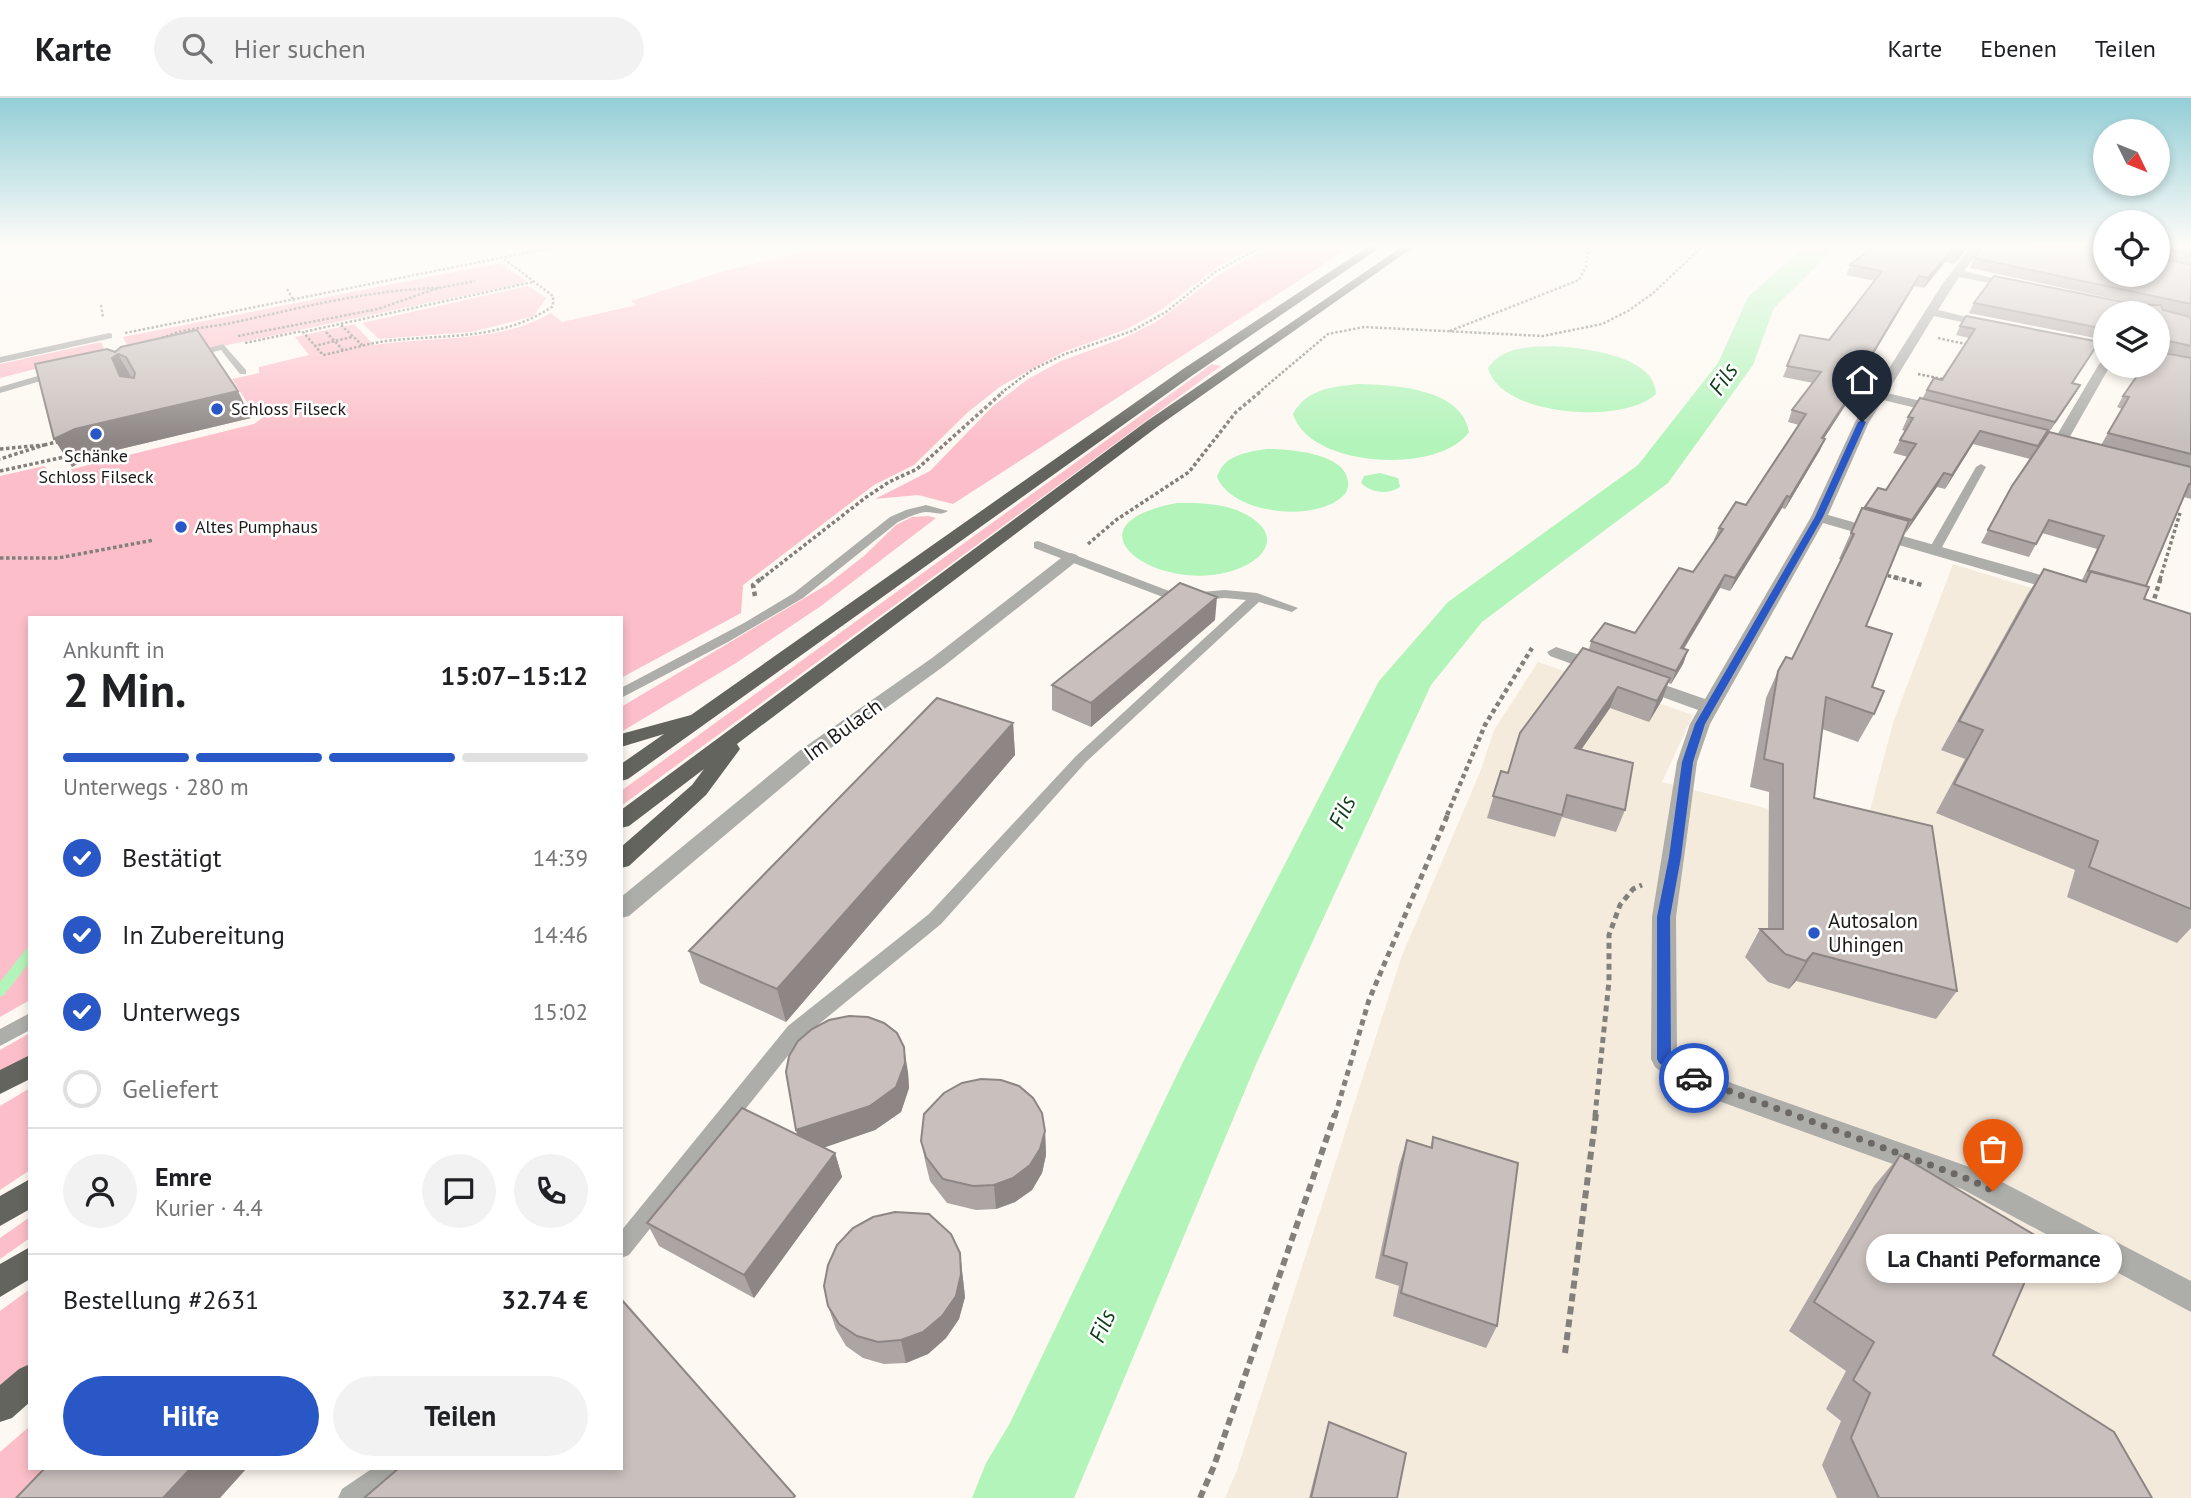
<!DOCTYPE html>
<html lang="de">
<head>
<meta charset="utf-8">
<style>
  :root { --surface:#fff; --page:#f2f2f2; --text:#202124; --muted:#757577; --line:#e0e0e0; --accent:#2a57c6 }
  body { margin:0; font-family:"PT Sans",sans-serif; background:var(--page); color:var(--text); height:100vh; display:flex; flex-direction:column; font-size:26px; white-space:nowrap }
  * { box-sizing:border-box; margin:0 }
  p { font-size:23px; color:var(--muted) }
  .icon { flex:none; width:38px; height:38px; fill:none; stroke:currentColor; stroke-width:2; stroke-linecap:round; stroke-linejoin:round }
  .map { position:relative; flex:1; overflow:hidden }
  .side { position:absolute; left:28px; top:518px; width:595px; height:854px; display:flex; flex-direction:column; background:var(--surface); border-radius:0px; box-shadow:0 4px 10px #0003 }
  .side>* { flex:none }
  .needle { width:46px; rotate:133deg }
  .fabs { position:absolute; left:2093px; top:21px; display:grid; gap:14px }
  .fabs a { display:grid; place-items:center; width:77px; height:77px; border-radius:50%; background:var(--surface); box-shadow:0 4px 10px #0003; font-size:35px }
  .pin { position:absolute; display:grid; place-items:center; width:60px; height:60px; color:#fff; margin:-72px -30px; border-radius:50% 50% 50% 0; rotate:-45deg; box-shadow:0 0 7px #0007 }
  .pin .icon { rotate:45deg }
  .courier { position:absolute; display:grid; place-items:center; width:70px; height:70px; margin:-35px; border:5px solid #2a57c6; border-radius:50%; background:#fff; color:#222; box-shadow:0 2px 9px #0007 }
  .bubble { position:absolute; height:49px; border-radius:24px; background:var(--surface); box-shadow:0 4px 10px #0003; font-size:23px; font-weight:700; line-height:49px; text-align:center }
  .overview em { font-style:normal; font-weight:700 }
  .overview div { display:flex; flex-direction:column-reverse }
  .overview { display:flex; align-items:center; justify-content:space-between; height:119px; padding:0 35px }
  h1 { font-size:46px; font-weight:700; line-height:52px }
  .bar { display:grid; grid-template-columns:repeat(4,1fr); gap:10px 7px; align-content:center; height:84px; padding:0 35px }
  .bar i { height:9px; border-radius:5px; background:var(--line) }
  .bar .selected { background:var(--accent) }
  .bar p { grid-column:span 4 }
  .line { display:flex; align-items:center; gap:18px; padding:0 35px; border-top:2px solid var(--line) }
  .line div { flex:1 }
  .round { display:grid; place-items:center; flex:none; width:74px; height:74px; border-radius:37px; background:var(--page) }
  ol { padding:0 35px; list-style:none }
  li { display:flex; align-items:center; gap:21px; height:77px }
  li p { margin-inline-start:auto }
  li .icon { padding:7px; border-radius:50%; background:var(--accent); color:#fff; stroke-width:4 }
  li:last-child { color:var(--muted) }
  li i { width:38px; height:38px; border:4px solid var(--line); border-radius:50% }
  .button { display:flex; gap:14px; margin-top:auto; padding:14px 35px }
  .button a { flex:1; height:80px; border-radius:42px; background:var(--accent); color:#fff; font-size:28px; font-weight:700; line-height:80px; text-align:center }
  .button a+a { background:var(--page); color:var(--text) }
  header { display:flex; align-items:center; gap:42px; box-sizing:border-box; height:98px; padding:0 35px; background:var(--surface); border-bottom:2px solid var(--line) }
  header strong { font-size:33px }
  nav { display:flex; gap:38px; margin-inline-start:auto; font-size:24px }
  .search { width:490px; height:63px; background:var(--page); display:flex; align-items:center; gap:18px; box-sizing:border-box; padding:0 24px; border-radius:38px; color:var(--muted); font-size:26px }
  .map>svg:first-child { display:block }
  .built { fill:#f5ebdd }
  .green { fill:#fcbfc9 }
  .water { fill:#b3f4ba }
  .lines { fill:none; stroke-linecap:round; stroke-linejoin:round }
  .stream { stroke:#b3f4ba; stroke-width:11 }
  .river { fill:#b3f4ba; fill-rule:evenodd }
  .path-far4 { stroke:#83807b; stroke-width:2.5; stroke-dasharray:2.5 2; stroke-linecap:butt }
  .path-far3 { stroke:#83807b; stroke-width:3.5; stroke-dasharray:3.5 2.5; stroke-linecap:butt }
  .path-far2 { stroke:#83807b; stroke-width:4.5; stroke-dasharray:4.5 3.5; stroke-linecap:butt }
  .path-far1 { stroke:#83807b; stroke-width:5; stroke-dasharray:6 4.5; stroke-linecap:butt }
  .path { stroke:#83807b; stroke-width:6; stroke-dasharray:8 5; stroke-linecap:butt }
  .service { fill:#adadaa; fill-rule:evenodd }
  .minor { fill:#adadaa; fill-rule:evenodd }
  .trunk { fill:#63645e; fill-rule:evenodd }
  .wall { fill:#ada5a3 }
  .shaded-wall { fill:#8d8684 }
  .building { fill:#c9c0bd; stroke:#8d8684; stroke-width:2; fill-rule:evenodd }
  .route { fill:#2a57c6 }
  .done { stroke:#6b6865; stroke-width:7; stroke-dasharray:0 12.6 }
  .poi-dot { fill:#2a57c6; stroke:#fff; stroke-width:2.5 }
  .labels { text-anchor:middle; stroke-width:5; stroke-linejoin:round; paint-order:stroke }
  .far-poi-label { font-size:18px; fill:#1d1b19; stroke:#fff; text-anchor:start }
  .street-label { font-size:21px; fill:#1d1b19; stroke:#fff }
  .poi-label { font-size:21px; fill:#1d1b19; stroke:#fff; text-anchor:start }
  .water-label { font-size:23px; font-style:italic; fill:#0f3e1a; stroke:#fff }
</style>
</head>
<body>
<header>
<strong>Karte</strong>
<div class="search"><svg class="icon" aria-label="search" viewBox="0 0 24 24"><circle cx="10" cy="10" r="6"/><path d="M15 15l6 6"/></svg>Hier suchen</div>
<nav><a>Karte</a><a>Ebenen</a><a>Teilen</a></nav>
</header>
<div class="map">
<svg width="2191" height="1400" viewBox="0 0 2191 1400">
  <rect width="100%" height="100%" fill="#fdf8f1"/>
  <path class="built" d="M1953 466 2191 539V1400H1225L1237 1372 1401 860 1480 674 1494 632 1538 564 1693 617 1662 684 1864 735 1893 625Z"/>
  <path class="green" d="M826 148H1257L1219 168 1161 212 1127 231 1063 254 1001 288 968 314 914 367 874 387 743 487 741 515 621 580V520H30V902L0 919V378L44 368 52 376 254 326 270 314 252 312 232 281 259 275V269L309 257 295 239 354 226 374 247C432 238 498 246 551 215L562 224 636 207 631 203 724 173Z
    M1270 148H1352L953 406 918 397 875 401 930 373 993 308 1028 281 1061 263 1124 240 1156 224 1220 176Z
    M500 165 528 184 147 264 130 253 123 239Z
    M528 188 546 200 534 218 472 234 379 241 362 225Z
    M101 244 109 261 66 263 0 280V266Z
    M1212 266 1221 268 621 708V693Z
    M928 418 936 420 821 508 736 565 621 634V609L828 486 864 458 896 427 912 419Z
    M30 935V960L0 976V952Z
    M30 990V1072L0 1092V1008Z
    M30 1119V1140L0 1161V1140Z
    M30 1191V1270L0 1295V1213Z
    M30 1328V1370H46L18 1400H0V1354Z"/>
  <path class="water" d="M1554 248C1583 250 1655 257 1656 296 1624 327 1501 319 1488 270 1502 248 1530 249 1554 248Z
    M1358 286C1394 287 1462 290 1469 334 1439 377 1309 370 1293 316 1306 291 1332 289 1358 286Z
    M1267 351C1289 351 1345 355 1348 383 1349 389 1347 394 1343 398 1315 425 1232 416 1217 379 1224 357 1246 354 1267 351Z
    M1380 375 1398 380 1400 389C1387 397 1372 395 1361 385L1364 378Z
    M1177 405C1200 405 1225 405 1245 416 1287 438 1262 466 1228 474 1154 494 1061 427 1177 405Z"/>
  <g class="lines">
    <path class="stream" d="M0 893 30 855"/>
    <path class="river" d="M1805 148H1837L1774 210 1753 267 1668 385 1482 524 1431 587 1257 964 1074 1400H972L986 1365 1010 1325 1183 964 1379 583 1448 504 1638 367 1718 265 1748 199Z"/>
    <path class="path-far4" d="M504 161 553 198V208C502 243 445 236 386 243 365 246 344 253 323 257L303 234 533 184
      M287 191 294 203
      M101 207 103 219
      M341 227 362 247
      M1450 233 1579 182 1586 169 1588 148
      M326 234 343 252
      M125 235 560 148
      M238 238 378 211 438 190 475 183
      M1938 240 1970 247
      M158 242C183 229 210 230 236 224 304 209 369 192 438 190
      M245 245 302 233
      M314 248 352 239
      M1918 276 1947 282
      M1001 295 1032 272 1065 256 1132 233 1166 214 1215 174 1263 148
      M1258 295 1328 236 1364 229 1543 238 1602 226 1628 213 1652 196 1703 148"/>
    <path class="path-far3" d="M44 347 61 343
      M0 351 44 347 0 361
      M0 373 69 358
      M1088 446 1116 422 1189 374 1236 314 1260 294
      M0 460H58L154 442
      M1882 476 1900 481
      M761 481 865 400 889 384 917 371 1003 294
      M2160 481 2180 415"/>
    <path class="path-far2" d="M1894 479 1922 487
      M755 498 753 487 763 479
      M2152 508 2161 479
      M1447 717 1485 627 1532 550"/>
    <path class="path-far1" d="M1335 1018 1369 902 1448 716
      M1595 1018 1609 883V837L1620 807 1633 791 1642 787"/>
    <path class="path" d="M1565 1255 1596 1016
      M1200 1400 1214 1368 1335 1016"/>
    <path class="service" d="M109 235 112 236V240L0 265V259Z
      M223 246 246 272V276H240L221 252 190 260 185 257Z
      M58 272 63 275 61 277 0 295V289Z
      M1981 366 1986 369 1941 451 1939 454H1931L1929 451 1976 369Z
      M926 407 948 413C940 418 935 414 926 414 916 415 907 420 898 424L803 500 728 544 621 600V590L744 525 794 495 890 419 906 412Z
      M1038 443 1177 496 1225 492 1257 495 1298 510 1292 514 1259 504 1086 664 941 826 802 940 629 1157 621 1160V1133L788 928 929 816 1076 658 1246 502 1225 500 1176 504 1034 450V444Z
      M30 915V932L0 948V931Z
      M373 1370H409L405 1379 374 1400H338L342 1391Z"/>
    <path class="minor" d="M1972 148H1983L1964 173 2025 188 2019 191 1959 179 1938 212 1996 226 1990 230 1934 218 1887 295 1950 310 1952 313 1945 317 1883 302 1869 324 1828 417 2069 485 2071 489 2063 494 2057 493 1823 425 1710 626 1697 664 1676 819 1677 956 1692 968 1734 986 1981 1073 2191 1183V1214L1962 1091 1716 1002 1674 984 1655 969 1651 961 1652 819 1677 664 1690 626 1698 612 1632 588 1630 584 1639 578 1705 601 1811 419 1855 324 1943 185Z
      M2070 237 2105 244V252L2066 244 2064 241Z
      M2105 262V268H2110L2068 342 2061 346 2056 345 2054 342 2099 266Z
      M1071 455 1077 457 1079 460 1077 463 944 568 813 663 629 818 621 820V799L799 653 932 560 1065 457Z
      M1556 549 1609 567 1611 571 1602 577 1550 558 1547 554Z"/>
    <path class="trunk" d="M1369 148H1382L1193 277 628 681 621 683V666L664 636 621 649V636L691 617 1183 271Z
      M1403 148H1415L1157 329 737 646 740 651 706 697 629 768 621 770V749L692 687 704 671 629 728 621 730V712L1147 323Z
      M30 957V981L0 996V972Z
      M30 1081V1111L0 1128V1098Z
      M30 1149V1181L0 1199V1166Z
      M30 1266V1304L12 1320 0 1324V1287L19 1271Z"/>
  </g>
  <path class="wall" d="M1874 148H1969L1954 166 1945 164 1924 190 1914 188 1873 257H1876L1871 268 1824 340 1820 352 1785 411 1782 410 1730 493 1720 490 1684 551 1688 552 1683 566 1671 586 1668 585 1662 602 1649 624 1610 610 1581 652 1625 712 1616 734 1562 719 1555 739 1487 720 1501 673 1508 675 1589 551 1591 543 1635 535 1693 474 1715 443 1714 442 1719 430 1746 407 1799 327 1788 324 1792 312 1813 285 1783 279 1800 237 1829 242 1875 183 1846 177 1850 167Z
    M1983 148H2105V177L2158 148H2191V218L2163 212 2191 219V260L2164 254V255L2191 260V401L2184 399 2146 488 2144 501 2191 516V830L2177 845 2067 799 2075 772 1936 715 1965 661 1941 652 2027 497 2044 471 2082 482 2097 451 2042 435 2029 459 1981 445 2012 388 2101 347 2122 311 2117 309 2123 298 2158 268V215H2105V242L1969 215 1974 205 2142 207 1970 170 1974 160Z
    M1960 228 2094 252 2073 285 2080 287 2075 296 2049 334 2048 333 2030 361 1973 346 1945 391 1937 389 1904 436 1866 528 1872 589 1874 616 1858 644 1822 631 1814 700 1957 893 1936 921 1796 883 1789 891 1768 884 1745 859 1760 831H1768L1769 694 1750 689 1766 600 1778 573 1792 561 1842 462 1839 461 1862 410 1864 411 1865 409 1886 392 1908 359 1893 355 1905 333 1902 332 1908 319 1922 301 1927 292 1942 282 1969 240 1956 237Z
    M121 249 251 320 91 358 72 369 115 254Z
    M1215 522 1091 629 1052 612V587Z
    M1013 625 1015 657 786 924 700 885 689 853Z
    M908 974 909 990 901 1014 875 1032 824 1049 835 1055 842 1079 754 1200 659 1148 647 1125 797 1037 796 1032Z
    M1045 1033 1046 1057 1042 1075 1032 1092 1015 1104 996 1111 976 1112 947 1105 930 1083 926 1067 921 1043Z
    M1433 1039 1497 1228 1486 1250 1393 1218 1399 1188 1375 1180 1399 1067 1407 1042 1430 1050Z
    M1900 1057 1993 1257 2152 1400H1837L1822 1367 1841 1323 1826 1311 1846 1273 1789 1233 1874 1088Z
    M960 1155 965 1199 959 1221 946 1240 928 1256 906 1265 884 1266 863 1260 846 1248 836 1231 828 1208Z
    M1329 1324 1397 1400H1309L1323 1345Z"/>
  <path class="shaded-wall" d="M1966 148H1969L1954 166 1959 157Z
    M1949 155 1945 164 1924 190 1928 180Z
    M1919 178 1914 188 1867 267 1872 256Z
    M118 256 133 282 120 278 112 260Z
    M1876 257 1871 268 1817 351 1822 340Z
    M2080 287 2075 296 2049 334 2055 324Z
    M238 293 251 320 91 358 72 369 54 341 75 331Z
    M1980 333 1973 346 1945 391 1952 377Z
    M1825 341 1820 352 1785 411 1790 399Z
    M1944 375 1937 389 1905 436 1912 422Z
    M1787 398 1782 410 1730 493 1735 480Z
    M1725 477 1720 490 1676 563 1681 550Z
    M1217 499 1215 522 1091 629V605Z
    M1688 552 1683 566 1671 586 1676 573Z
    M1670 580 1662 602 1649 624 1657 603Z
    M1618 589 1610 610 1567 672 1575 650Z
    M1013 625 1015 657 786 924 777 891Z
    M1813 855 1796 883 1789 891 1806 863Z
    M904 949 908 974 909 990 901 1014 875 1032 803 1057 796 1032Z
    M1045 1033 1046 1057 1042 1075 1032 1092 1015 1104 996 1111 994 1087Z
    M835 1055 842 1079 754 1200 744 1177Z
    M960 1155 965 1199 959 1221 946 1240 928 1256 906 1265 901 1242Z
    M191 1370H247L220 1400H163Z"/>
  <path class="building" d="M1874 148H1966L1959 157 1949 155 1928 180 1919 178 1872 256 1876 257 1822 340 1825 341 1790 399 1787 398 1735 480 1725 477 1681 550 1688 552 1676 573 1591 543 1605 525 1635 535 1679 470 1693 474 1723 431 1719 430 1736 404 1746 407 1806 316 1792 312 1821 274 1787 268 1800 237 1829 242 1882 173 1850 167Z
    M1983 148 2105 149V177H2158V148H2191V156L2164 150 2161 152 2163 161 2191 167V206L1974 160Z
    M1994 178 2138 207H2161L2163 212 2191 219V248L2165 242 2162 244 2164 255 2191 260V356L2108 335 2129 299 2123 298 2144 268H2158V246L2161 242 2158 241V215H2105V231L1974 205Z
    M1966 218 2099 244 2072 285 2080 287 2055 324 1927 292 1934 280 1942 282 1975 231 1960 228Z
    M197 232 238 293 75 331 54 341 35 266 107 251 115 254 121 249ZM118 256 126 259 135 275 134 280 120 278 112 260Z
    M1920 300 2048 332 2038 348 1980 333 1952 377 1944 375 1912 422 1865 409 1878 390 1886 392 1916 346 1900 342 1913 320 1908 319Z
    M2049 334 2191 369V386H2189L2146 488 2088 473 2104 438 2049 422 2036 446 1988 432 2012 388Z
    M1862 410 1909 423 1866 528 1892 536 1872 589 1884 593 1874 616 1826 599 1814 700 1932 728 1957 893 1813 855 1806 863 1785 856 1760 831H1783V666L1764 661 1778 573 1786 559 1792 561 1854 436 1851 435Z
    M2044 471 2086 484 2091 473 2149 489 2144 501 2191 516V811L2089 769 2098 743 1954 686 1983 632 1959 623Z
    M1180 485 1217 499 1091 605 1052 587Z
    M1583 550 1670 580 1657 603 1618 589 1575 650 1633 665 1625 712 1567 697 1562 717 1493 698 1501 673 1508 675 1520 635Z
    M937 600 1013 625 777 891 689 853Z
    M849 918 868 919 884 925 897 935 904 949 905 965 896 989 870 1008 796 1032 786 974 789 958 798 943 812 931 829 922Z
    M981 981 1001 982 1019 988 1033 1000 1042 1015 1045 1033 1040 1051 1030 1067 1013 1080 994 1087 973 1088 943 1081 926 1059 921 1043 924 1016 944 995 962 985Z
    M742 1010 835 1055 744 1177 647 1125Z
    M1433 1039 1518 1065 1497 1228 1401 1195 1407 1165 1383 1157 1407 1042 1432 1050Z
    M1900 1057 2043 1142 1993 1257 2114 1334 2152 1400H1879L1851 1340 1870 1295 1853 1282 1874 1244 1814 1204Z
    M895 1114 929 1116 951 1136 960 1155 961 1176 956 1198 942 1218 923 1234 901 1242 878 1244 857 1238 839 1226 828 1208 824 1188 828 1167 837 1147 853 1130 873 1119Z
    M621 1201 795 1398 793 1400H364L399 1370H621Z
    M1329 1324 1406 1355 1397 1400H1311Z
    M45 1370H191L163 1400H16Z"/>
  <linearGradient id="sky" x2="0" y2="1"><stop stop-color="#93ced6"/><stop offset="0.43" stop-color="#fefcf9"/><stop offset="1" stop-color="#fefcf9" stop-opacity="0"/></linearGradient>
  <rect width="2191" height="344" fill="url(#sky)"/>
  <path class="route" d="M1862 322 1866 324 1823 419 1705 626 1693 664 1681 759 1670 819 1671 958 1699 976V985L1694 986 1659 965 1657 961V819L1669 759 1682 664 1695 626 1815 419 1858 324Z"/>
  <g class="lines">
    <path class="done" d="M1694 980 1971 1082 1993 1093"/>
  </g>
  <g class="poi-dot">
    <circle cx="217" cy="311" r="7"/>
    <circle cx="96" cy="336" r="7"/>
    <circle cx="181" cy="429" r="7"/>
    <circle cx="1814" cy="835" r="7"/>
  </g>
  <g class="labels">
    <g class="far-poi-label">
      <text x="231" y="317">Schloss Filseck</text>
      <text x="96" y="364" text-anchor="middle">Schänke<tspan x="96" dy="21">Schloss Filseck</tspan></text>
      <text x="195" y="435">Altes Pumphaus</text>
    </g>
    <g class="street-label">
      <text transform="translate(843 632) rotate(-36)" y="7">Im Bulach</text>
    </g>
    <g class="poi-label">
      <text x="1828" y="830">Autosalon<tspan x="1828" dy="24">Uhingen</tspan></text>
    </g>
    <g class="water-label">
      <text transform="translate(1723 281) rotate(-56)" y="8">Fils</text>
      <text transform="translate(1342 714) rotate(-64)" y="8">Fils</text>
      <text transform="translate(1102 1228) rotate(-66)" y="8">Fils</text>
    </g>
  </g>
</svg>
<div class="fabs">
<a><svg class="needle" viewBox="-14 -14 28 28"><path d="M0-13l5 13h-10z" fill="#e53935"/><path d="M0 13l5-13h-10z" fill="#757577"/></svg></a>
<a><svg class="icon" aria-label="locate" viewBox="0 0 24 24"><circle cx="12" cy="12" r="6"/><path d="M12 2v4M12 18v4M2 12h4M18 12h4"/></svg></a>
<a><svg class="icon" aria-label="layers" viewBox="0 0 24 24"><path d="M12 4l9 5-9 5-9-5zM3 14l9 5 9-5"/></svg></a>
</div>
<div class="pin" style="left:1993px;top:1093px;background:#ea580c"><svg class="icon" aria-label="bag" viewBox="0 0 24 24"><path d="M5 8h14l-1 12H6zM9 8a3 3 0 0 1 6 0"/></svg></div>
<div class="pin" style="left:1862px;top:324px;background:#1f2937"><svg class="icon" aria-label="home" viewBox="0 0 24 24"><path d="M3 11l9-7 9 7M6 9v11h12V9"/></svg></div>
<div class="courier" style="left:1694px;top:980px"><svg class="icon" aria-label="car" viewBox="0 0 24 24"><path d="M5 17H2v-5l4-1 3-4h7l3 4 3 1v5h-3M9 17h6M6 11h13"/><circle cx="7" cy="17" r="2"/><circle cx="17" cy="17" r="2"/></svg></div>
<div class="bubble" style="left:1866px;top:1136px;width:256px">La Chanti Peformance</div>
<section class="side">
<div class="overview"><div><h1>2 Min.</h1><p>Ankunft in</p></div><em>15:07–15:12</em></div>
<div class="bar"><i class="selected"></i><i class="selected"></i><i class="selected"></i><i></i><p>Unterwegs · 280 m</p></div>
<ol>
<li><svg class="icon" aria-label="check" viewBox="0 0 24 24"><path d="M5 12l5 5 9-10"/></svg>Bestätigt<p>14:39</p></li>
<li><svg class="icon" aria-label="check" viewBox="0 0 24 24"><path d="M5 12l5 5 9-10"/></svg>In Zubereitung<p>14:46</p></li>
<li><svg class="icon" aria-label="check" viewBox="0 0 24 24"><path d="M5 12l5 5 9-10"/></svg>Unterwegs<p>15:02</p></li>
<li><i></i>Geliefert</li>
</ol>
<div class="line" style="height:126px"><a class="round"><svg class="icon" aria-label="person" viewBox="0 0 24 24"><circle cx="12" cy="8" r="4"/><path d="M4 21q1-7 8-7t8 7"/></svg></a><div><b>Emre</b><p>Kurier · 4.4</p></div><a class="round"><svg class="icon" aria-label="chat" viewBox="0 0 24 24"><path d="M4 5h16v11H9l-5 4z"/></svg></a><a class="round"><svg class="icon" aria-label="phone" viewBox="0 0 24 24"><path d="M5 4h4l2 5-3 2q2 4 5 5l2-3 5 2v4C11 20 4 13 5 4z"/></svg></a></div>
<div class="line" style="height:91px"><div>Bestellung #2631</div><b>32.74 €</b></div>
<div class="button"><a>Hilfe</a><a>Teilen</a></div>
</section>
</div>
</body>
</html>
